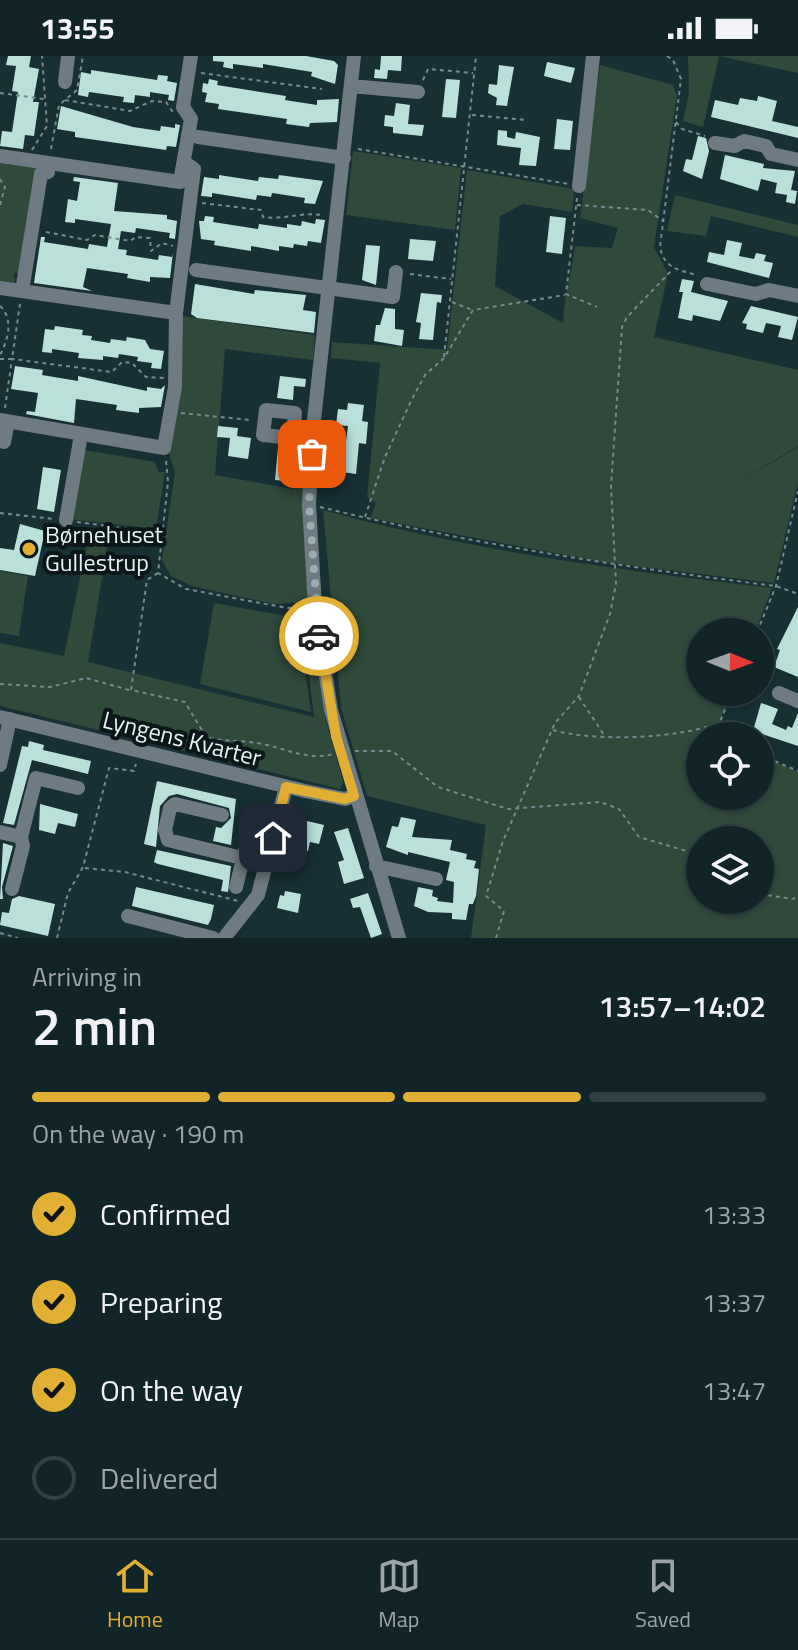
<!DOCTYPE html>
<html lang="en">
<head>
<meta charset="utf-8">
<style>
  :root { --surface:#112427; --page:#1a2c2f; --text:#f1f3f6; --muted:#9ca4a7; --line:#304144; --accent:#e1af34 }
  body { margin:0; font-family:"Titillium Web",sans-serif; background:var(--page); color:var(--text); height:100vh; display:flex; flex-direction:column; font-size:30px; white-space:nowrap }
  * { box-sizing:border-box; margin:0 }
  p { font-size:26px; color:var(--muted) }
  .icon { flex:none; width:44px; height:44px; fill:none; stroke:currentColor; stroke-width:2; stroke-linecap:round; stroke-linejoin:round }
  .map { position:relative; height:882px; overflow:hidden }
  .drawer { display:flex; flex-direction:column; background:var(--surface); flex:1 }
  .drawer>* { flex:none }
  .needle { width:52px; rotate:91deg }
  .fabs { position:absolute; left:686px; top:562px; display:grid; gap:16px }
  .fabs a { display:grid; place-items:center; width:88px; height:88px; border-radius:50%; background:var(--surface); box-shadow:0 2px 6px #0004,0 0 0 2px var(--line); font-size:40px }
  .pin { position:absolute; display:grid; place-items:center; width:68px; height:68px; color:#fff; margin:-34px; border-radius:16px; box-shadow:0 4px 12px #0006 }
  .courier { position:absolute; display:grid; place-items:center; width:80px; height:80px; margin:-40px; border:6px solid #e1af34; border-radius:50%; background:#fff; color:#222; box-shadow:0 2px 10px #0007 }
  .headline em { font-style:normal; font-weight:600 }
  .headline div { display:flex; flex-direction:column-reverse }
  .headline { display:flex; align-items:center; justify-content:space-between; height:136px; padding:0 32px }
  h1 { font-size:52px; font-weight:600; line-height:60px }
  .bar { display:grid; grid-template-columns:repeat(4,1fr); gap:12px 8px; align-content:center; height:96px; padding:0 32px }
  .bar i { height:10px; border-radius:6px; background:var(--line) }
  .bar .on { background:var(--accent) }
  .bar p { grid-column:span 4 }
  ol { padding:0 32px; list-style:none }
  li { display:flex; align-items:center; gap:24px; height:88px }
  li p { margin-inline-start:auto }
  li .icon { padding:8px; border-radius:50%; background:var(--accent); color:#111; stroke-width:4 }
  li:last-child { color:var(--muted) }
  li i { width:44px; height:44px; border:4px solid var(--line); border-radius:50% }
  .status { display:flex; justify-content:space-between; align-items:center; height:56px; padding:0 40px; background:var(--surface); direction:ltr }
  .status svg { height:22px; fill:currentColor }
  .menu { display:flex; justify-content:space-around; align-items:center; height:112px; border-top:2px solid var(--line); background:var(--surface); font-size:22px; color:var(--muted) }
  .menu a { display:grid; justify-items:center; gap:4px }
  .menu .on { color:var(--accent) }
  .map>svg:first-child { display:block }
  .green { fill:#2f493b; fill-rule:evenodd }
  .building { fill:#bae0da }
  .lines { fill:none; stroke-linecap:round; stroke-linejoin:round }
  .path { stroke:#768b8e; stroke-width:2; stroke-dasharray:4 4; stroke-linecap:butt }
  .minor { stroke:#6f7b82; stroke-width:14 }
  .done { stroke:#9caeb1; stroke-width:8; stroke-dasharray:0 14.4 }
  .route { stroke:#e1af34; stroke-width:10 }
  .poi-dot { fill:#e1af34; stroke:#0c1618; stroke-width:3 }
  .labels { text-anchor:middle; stroke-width:8; stroke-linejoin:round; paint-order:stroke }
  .poi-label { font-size:24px; fill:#e3f2f4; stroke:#0c1618; text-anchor:start }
  .street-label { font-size:24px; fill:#e3f2f4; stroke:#0c1618 }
</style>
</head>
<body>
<div class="status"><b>13:55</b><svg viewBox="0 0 49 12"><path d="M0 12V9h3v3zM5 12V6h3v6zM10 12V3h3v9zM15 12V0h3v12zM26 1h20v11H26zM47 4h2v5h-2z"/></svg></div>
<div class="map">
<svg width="798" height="882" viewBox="0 0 798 882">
  <rect width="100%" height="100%" fill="#173034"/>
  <path class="green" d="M688 0H798V17L719 0 703 71 683 65 689 37Z
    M600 9 673 29 677 39 654 191 668 218 654 281 798 314V390L734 429 798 391V426L774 527 602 506 370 462 376 447 367 441 380 307 331 302 332 286 447 294 467 114 574 133 572 156 523 148 500 160 495 230 563 267C564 241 572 217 575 190L612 192 618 172 580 162Z
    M353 95 461 112 455 174 346 159Z
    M0 105 41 111 23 218 14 217 15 228 0 226Z
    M675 139 798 169V181L711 160 706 180 667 175Z
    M182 260 315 279 313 304 225 293 215 419 293 433 295 422H302L310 546 273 548 192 530 171 520 162 504 175 416 167 392Z
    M85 394 155 406 159 416H165L156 473 69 463Z
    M323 454C470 495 621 514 772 532L755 576H700V636H731L720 665V680H700V740H760V699L798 716V882H471L486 769 367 740 341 652ZM700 784H760V844H700Z
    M89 477 109 480 88 606 314 661 302 560H309L325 661 343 725 340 733 0 650V587L64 600Z
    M0 515 28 520 19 580 0 577Z
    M214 547 298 562 311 656 200 628Z"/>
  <path class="building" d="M8 0H31L29 11 39 13 33 46H39L34 80 25 79 23 93 0 90 2 75 12 76 18 36 12 35 16 10 6 9Z
    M213 0H306L334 5 338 9 335 28 311 20 312 16 263 8V12L233 8V13L223 11 224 6 213 5Z
    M381 0H402L401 15 388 14 387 23 374 22 375 13 380 14Z
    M547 6 575 12 571 27 544 20Z
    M499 9 514 11 507 50 496 49 497 42 488 37 489 28 497 29Z
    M91 14 157 24 158 19 168 20 167 25 177 27 174 45 168 44 169 39 150 36V41L135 39 134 47 123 46 124 41 89 36 88 41 78 39 81 16 91 18Z
    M209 23 218 25 217 29 286 40 285 44 317 49V44L339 43 337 66 310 67 309 71 286 68 287 63 218 53 219 48 205 46 207 37 202 36 203 27 208 28Z
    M446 23 460 24 456 62 442 61Z
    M758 40 777 45 772 65 798 71V82L711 61 715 44 738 49 740 42 757 45Z
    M396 47 410 49 408 68 424 69 422 80 393 77V71L384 70 385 59 394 60Z
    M61 50 133 71 160 75 161 70 175 72V68L180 69 176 91 167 90 166 94 75 81V76L57 73Z
    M557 63 573 65 570 94 554 93Z
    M498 74 507 75V81L515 83 516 76 540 81 536 110 519 109 521 92 497 89Z
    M698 80 706 82 709 95 702 123 683 115 686 103 692 104Z
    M725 99 764 108 763 112 795 115 791 134 797 135 795 148 786 146 787 139 775 137 777 127 761 123 758 135 720 123Z
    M219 119 258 125 259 121 278 123 279 119 323 125 315 148 304 147 305 142 272 137 271 141 257 139 256 144 212 137V141L201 140 204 121 219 123Z
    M74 121 118 127 114 155 167 159V163L177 165 175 183 169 182 170 177 136 172 135 177 121 175 118 193 127 194 126 199 158 204 159 199 172 201 173 197 170 222 150 221V226L127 222 128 218 87 212 83 231 92 235 34 227 41 181H45L44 186 88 193 89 188 107 191 111 168 75 163V167L65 166 68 143 77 145 80 126 73 125Z
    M205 160 214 161 213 166 258 173 259 168 287 172V168L301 170 302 165 315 168 316 163 325 164 321 187 308 185 307 190 294 188 293 192 279 190V195L251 190V195L214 189 215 185 201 183 199 165H204Z
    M550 160 566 162 562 198 546 196Z
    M410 183 436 185 433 205 408 203Z
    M727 184 742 187 739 200 754 203 756 197 766 199 764 205 773 207 769 222 707 206 709 196 724 199Z
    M366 189 380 190 376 229 362 224Z
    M682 223 694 225 691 236 728 245 720 265 693 259 692 265 678 262 683 236H679Z
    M195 228 254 238 255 234 306 239 303 254 316 256 314 277 197 262 191 258Z
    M421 237 442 239 441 247 437 246 433 284 419 283 421 267 416 266Z
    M751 250 798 261 792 284 778 281 781 270 766 267 763 277 746 273 747 268 742 267Z
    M385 252 395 253V273L404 274 402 290 374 285 376 269H380Z
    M55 270 83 274 82 279 92 280 91 284 110 287 111 283 126 285 127 281 145 284 150 293 164 295 161 313 151 312 152 307 137 305 138 301 119 298 118 302 103 300V304L78 302 79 297 52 293V297L42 296 45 273 54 274Z
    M15 310 43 314 42 319 78 325V320L147 335V331L161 333 165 329 161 351 139 352V357L116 354 117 349 76 343 74 367 26 358 27 355 35 356 38 337 11 333Z
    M280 320 306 323 305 331 294 330 293 344 277 342Z
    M348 347 364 349 362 365 368 366 366 388 359 387 356 418 342 416 348 370 336 369 338 353 347 354Z
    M218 370 238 372 237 380 251 382 248 403 228 400 230 382 217 381Z
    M278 391 293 392 291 416 295 417 294 426 275 424Z
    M43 411 61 414 54 456 37 453Z
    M20 468 45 475 35 520 0 514V492L14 494Z
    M798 551V621L774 611 780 594 777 593Z
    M761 647 778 653 772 668 786 674 788 670 792 672 798 657V690L753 675Z
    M29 685 44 689 43 694 91 705 88 718 32 704 14 769 3 767 22 690 28 691Z
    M157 725 236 743 231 789 213 785 216 771 221 772 231 762 229 752 177 738 169 740 160 750 156 791 144 788Z
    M40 748 78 758 75 771 58 767 55 778 39 774Z
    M401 761 416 764 412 781 452 784 450 794 467 798 466 803 476 805 474 812 479 813 476 840 473 848H469L466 864 452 863V857L428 856 414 850 418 831 433 834 432 840 438 842 437 845 453 847 454 826 446 824 450 806 408 796V799L386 791 392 770 398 771Z
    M307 765 324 769 319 788 310 786 308 795 289 793 291 767 306 771Z
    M348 772 364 822 344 828 338 806 344 804 334 776Z
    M3 787 13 790 2 831 3 843H0Z
    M157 794 231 810 228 836 221 835 223 824 158 808 154 806Z
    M136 831 214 849 211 863 208 869 132 850Z
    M285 835 301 838 298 857 277 852 280 839 284 840Z
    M368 837 382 878 371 882 360 851 353 852 350 843Z
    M19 840 55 848 48 880 0 869 2 856 9 857 12 843Z"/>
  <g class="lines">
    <path class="path" d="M667 0 673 4 681 23 660 191C664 212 678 214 697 219
      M201 17 322 33
      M423 24 428 13 473 17
      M0 37 44 43
      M65 44 130 55 152 45 166 46 174 58
      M472 59 526 64
      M676 66 682 73 705 80
      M51 93 59 49 77 34 83 0
      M358 93 569 128
      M32 94 47 70 42 0
      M0 123 5 131 0 149
      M577 142 566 238 597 251
      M202 147 261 154 263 161C284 164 299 156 322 159
      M577 149 648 154 663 165
      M46 176 87 184 95 179 130 185 136 181 150 182 151 195 162 187 173 190
      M410 218 451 223
      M452 246 472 254
      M0 250C14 263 8 284 0 299
      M444 301 476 0
      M0 303H12L20 248
      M5 352 12 303 112 316 122 306 132 307 146 321 164 322
      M181 357 250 364
      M166 405 168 426 158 517 186 533 287 552 304 551
      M320 451C471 488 622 511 776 530L798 538
      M0 457 54 463
      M365 461 385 401 411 345 425 319 444 302 473 254 565 239
      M77 466 162 477
      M158 517 147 524 131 634 185 646 206 681C224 686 240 684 257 687 282 691 307 705 333 698
      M757 576 776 530 798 435
      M0 628 50 631 86 622 129 634
      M760 629 767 632
      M579 641 604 679
      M553 674C594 686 681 683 720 666
      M723 680 720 666 732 636
      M355 695H392L438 731 508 753 600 746 619 753 639 781 690 796 700 809
      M760 699 798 715
      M85 812 125 816 238 845
      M760 838 793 843 798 840
      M0 877 18 882
      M57 882 68 837 83 811 109 712 134 715 136 708
      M496 882 504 855 486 840 503 785 555 667 579 640 610 558 616 528 611 430 622 271 627 261 673 213"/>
    <path class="minor" d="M354 0 313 373 309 448 315 551 331 654 399 882
      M65 26 68 0
      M351 30 418 36
      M198 81 344 102
      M715 87 735 90 744 85 766 90 771 98 798 104
      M0 100 180 126 191 63 183 51 191 0
      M579 130 593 0
      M196 214 393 241 396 216
      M707 228 756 238 769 234 798 240
      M0 232 176 257
      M22 235 41 118 48 116V108
      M0 364 164 392 175 331 176 257 194 113 184 106
      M294 370 295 357 266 354 263 379 292 382 294 370 313 373
      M0 385 4 386 8 366
      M66 464 81 379
      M779 637 798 645
      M0 661 305 735 345 743 354 740
      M0 709 10 663
      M222 759 175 748 170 752 165 774 168 784 266 808
      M0 776 21 781 36 722 78 732
      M376 810 436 823
      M236 831 255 755
      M12 833 23 790 21 781
      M128 860 213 882
      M224 882 258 839 286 731"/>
  </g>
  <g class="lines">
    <path class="done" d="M312 398 309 448 319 580"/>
    <path class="route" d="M273 782 286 731 345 743 354 740 336 680 319 580"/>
  </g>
  <circle class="poi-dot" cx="29" cy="493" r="8"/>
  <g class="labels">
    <g class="poi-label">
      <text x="45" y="487">Børnehuset<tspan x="45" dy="28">Gullestrup</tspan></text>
    </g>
    <g class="street-label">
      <text transform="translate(182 683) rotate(14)" y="8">Lyngens Kvarter</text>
    </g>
  </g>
</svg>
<div class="fabs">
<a><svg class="needle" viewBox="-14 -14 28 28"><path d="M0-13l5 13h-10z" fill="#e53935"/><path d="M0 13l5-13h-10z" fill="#9ca4a7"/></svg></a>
<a><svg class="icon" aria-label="locate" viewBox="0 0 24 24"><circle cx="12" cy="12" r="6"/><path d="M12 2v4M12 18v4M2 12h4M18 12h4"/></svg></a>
<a><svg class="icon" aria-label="layers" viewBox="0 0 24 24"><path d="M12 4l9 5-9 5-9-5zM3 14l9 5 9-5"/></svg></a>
</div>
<div class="pin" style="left:312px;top:398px;background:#ea580c"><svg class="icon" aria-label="bag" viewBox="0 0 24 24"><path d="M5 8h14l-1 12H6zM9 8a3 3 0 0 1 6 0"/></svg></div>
<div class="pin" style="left:273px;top:782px;background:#1f2937"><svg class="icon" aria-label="home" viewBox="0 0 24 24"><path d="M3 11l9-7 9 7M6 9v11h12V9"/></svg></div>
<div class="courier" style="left:319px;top:580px"><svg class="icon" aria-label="car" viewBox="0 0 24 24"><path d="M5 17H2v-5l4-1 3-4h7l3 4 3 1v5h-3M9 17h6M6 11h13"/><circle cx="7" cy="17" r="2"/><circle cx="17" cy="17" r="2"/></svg></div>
</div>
<section class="drawer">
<div class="headline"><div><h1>2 min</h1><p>Arriving in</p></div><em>13:57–14:02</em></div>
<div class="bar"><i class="on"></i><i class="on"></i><i class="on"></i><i></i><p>On the way · 190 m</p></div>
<ol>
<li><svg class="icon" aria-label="check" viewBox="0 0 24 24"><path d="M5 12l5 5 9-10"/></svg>Confirmed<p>13:33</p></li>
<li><svg class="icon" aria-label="check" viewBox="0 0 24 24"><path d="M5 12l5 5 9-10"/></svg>Preparing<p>13:37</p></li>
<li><svg class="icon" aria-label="check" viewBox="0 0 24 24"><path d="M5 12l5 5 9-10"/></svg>On the way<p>13:47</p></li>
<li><i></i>Delivered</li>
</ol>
</section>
<nav class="menu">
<a class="on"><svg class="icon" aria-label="home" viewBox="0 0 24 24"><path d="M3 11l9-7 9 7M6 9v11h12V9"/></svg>Home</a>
<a><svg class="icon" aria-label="map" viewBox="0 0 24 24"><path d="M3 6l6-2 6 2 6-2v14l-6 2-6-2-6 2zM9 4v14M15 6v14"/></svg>Map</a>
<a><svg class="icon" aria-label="saved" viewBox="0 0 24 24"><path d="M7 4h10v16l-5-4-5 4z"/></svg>Saved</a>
</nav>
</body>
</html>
